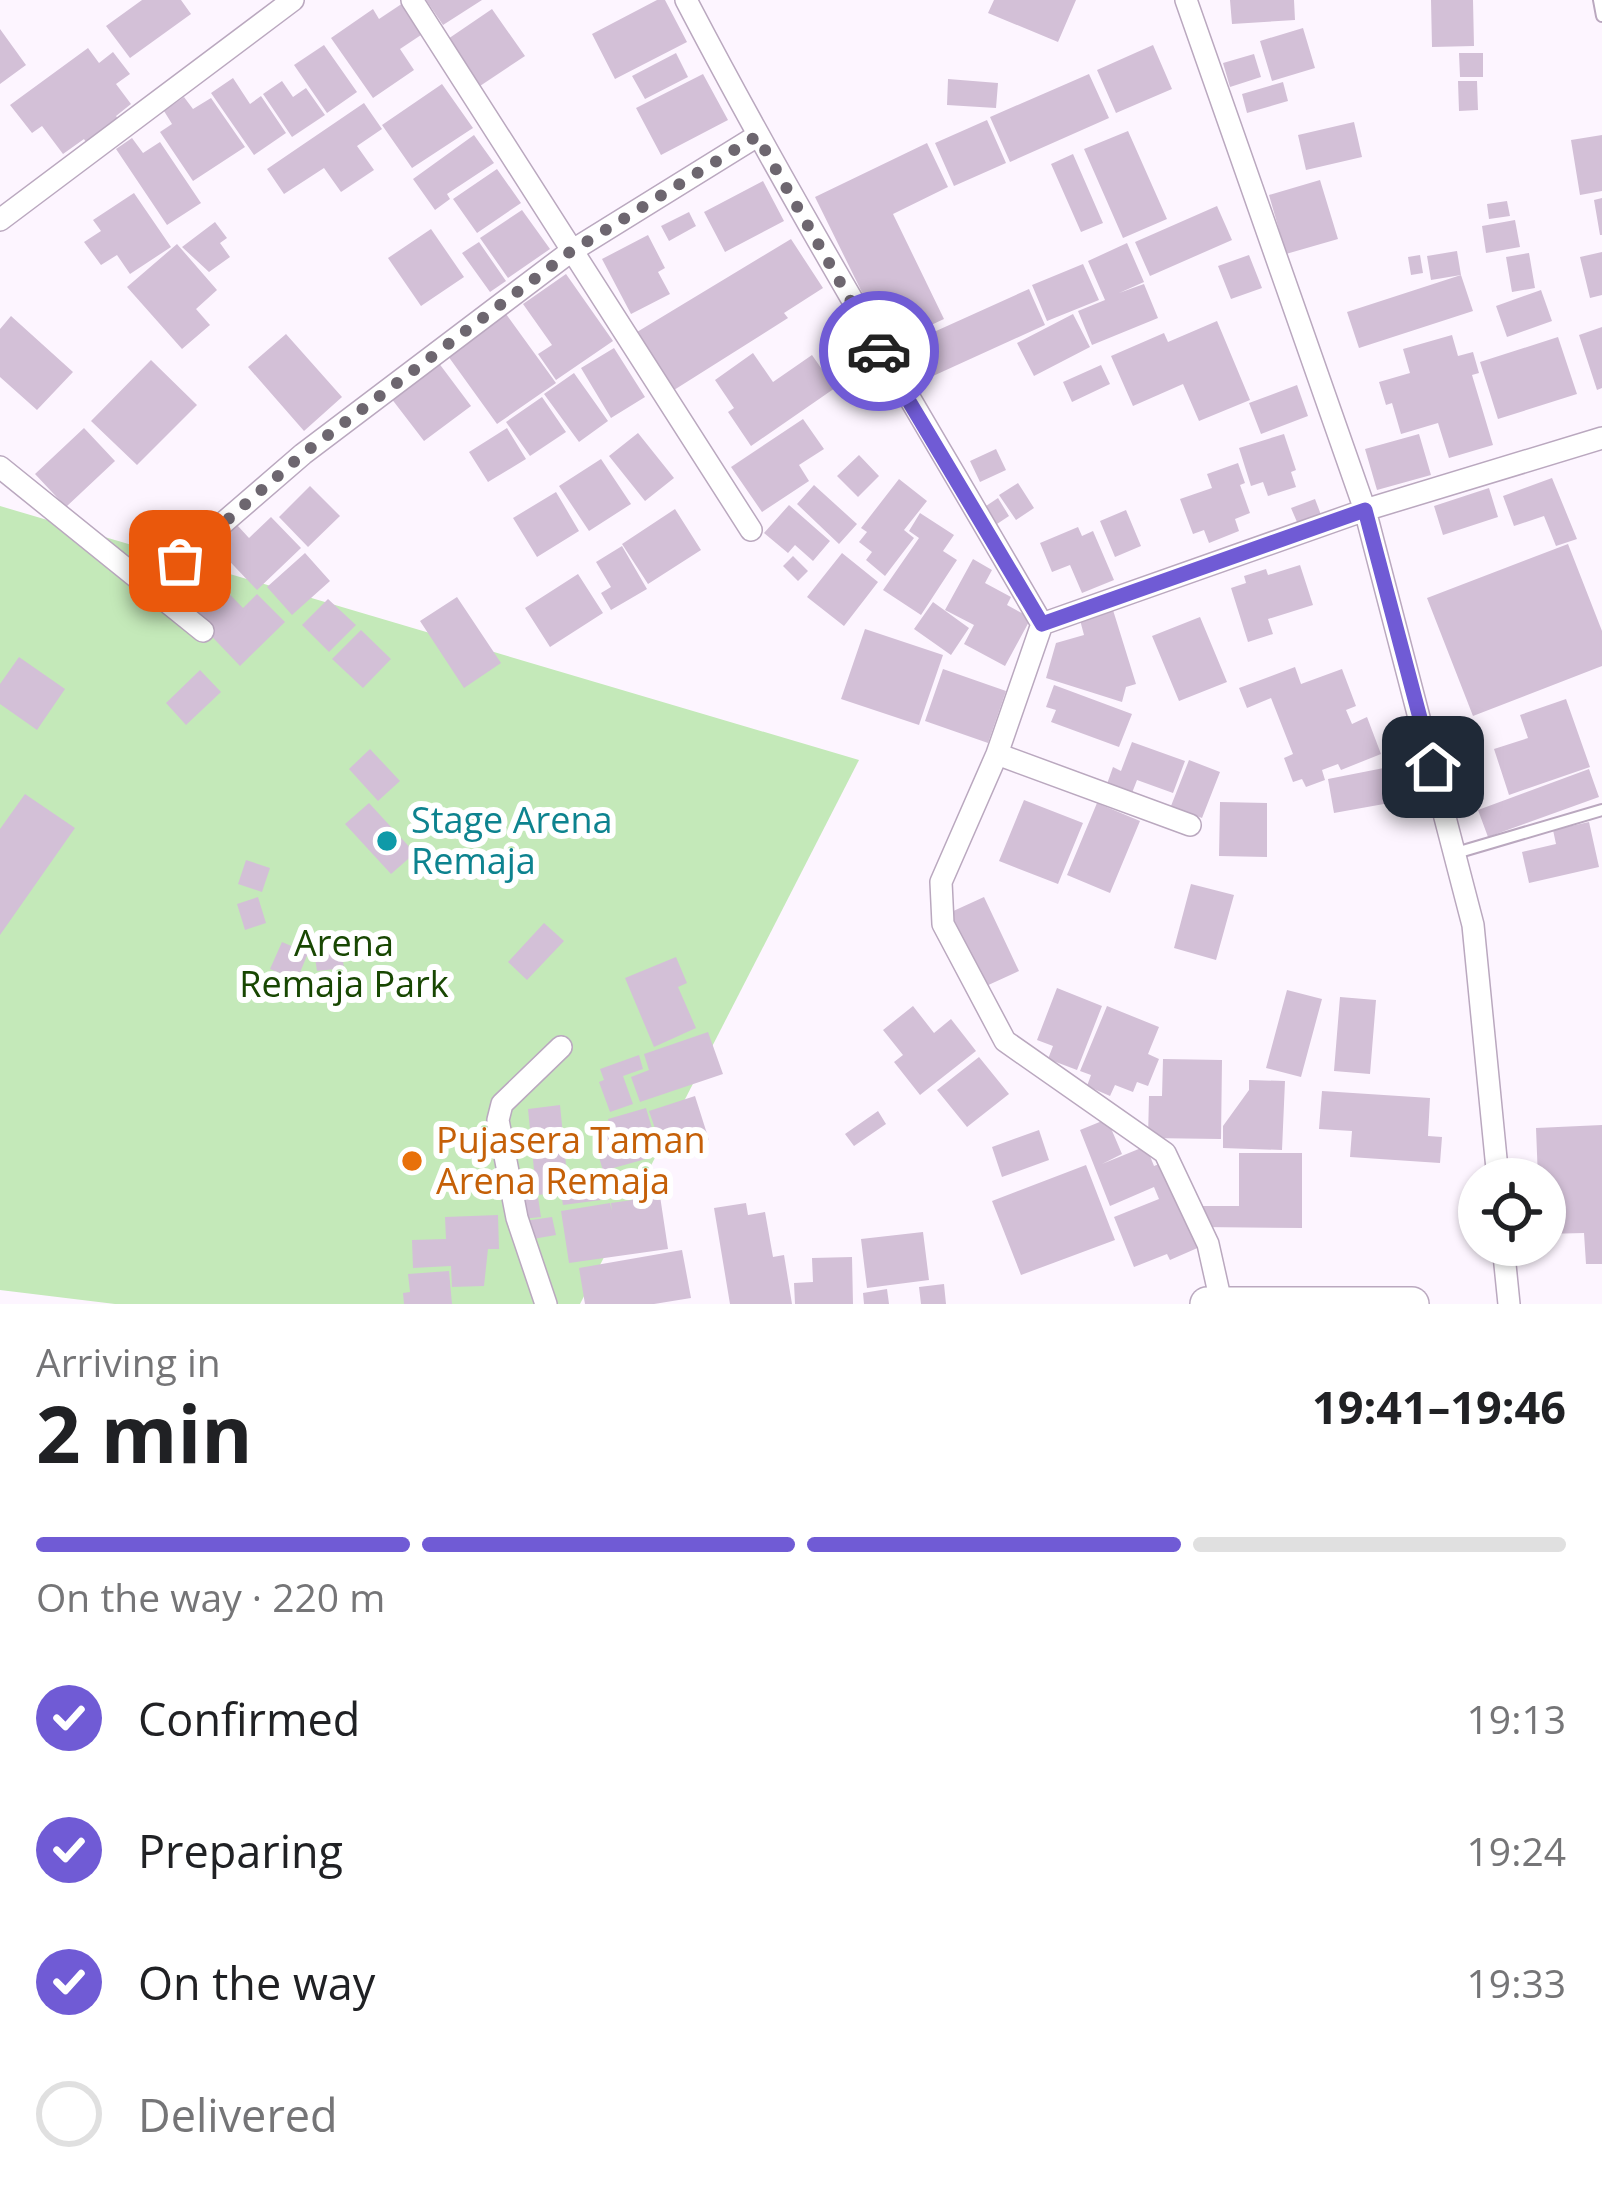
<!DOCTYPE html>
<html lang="en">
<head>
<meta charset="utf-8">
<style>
  :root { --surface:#fff; --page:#f6f6f6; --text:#202124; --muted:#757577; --line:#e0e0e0; --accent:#705bd5 }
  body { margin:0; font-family:"Open Sans",sans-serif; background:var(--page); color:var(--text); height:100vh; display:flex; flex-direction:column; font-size:45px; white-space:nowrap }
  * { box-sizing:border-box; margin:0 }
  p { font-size:39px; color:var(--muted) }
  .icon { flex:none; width:66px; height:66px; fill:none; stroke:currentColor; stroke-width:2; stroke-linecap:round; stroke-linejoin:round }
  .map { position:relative; height:1304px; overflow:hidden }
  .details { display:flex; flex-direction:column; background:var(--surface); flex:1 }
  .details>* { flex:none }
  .buttons { position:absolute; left:1458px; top:1158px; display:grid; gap:24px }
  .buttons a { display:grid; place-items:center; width:108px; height:108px; border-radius:50%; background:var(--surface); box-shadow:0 3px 9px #0004; font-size:60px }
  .pin { position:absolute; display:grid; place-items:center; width:102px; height:102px; color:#fff; margin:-51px; border-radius:24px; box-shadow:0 6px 18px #0006 }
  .courier { position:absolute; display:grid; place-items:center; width:120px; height:120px; margin:-60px; border:9px solid #705bd5; border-radius:50%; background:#fff; color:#222; box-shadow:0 3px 15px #0007 }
  .summary em { font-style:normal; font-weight:700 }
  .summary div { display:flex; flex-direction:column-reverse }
  .summary { display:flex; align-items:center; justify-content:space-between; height:204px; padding:0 36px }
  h1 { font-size:78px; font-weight:700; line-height:90px }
  .bar { display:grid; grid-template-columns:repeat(4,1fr); gap:18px 12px; align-content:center; height:144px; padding:0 36px }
  .bar i { height:15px; border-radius:9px; background:var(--line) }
  .bar .on { background:var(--accent) }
  .bar p { grid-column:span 4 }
  ol { padding:0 36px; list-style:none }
  li { display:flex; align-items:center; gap:36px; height:132px }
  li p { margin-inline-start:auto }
  li .icon { padding:12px; border-radius:50%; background:var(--accent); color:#fff; stroke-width:4 }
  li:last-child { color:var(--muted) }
  li i { width:66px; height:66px; border:6px solid var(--line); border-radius:50% }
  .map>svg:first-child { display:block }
  .green { fill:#c4e9b9 }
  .building { fill:#d3c0d7 }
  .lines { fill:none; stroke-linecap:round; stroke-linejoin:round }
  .service-casing { stroke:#baa8bf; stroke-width:14 }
  .minor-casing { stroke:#baa8bf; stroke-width:24 }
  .secondary-casing { stroke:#baa8bf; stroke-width:36 }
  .service { stroke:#fff; stroke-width:10 }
  .minor { stroke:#fff; stroke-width:21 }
  .secondary { stroke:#fff; stroke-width:33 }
  .done { stroke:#6d666f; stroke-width:12; stroke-dasharray:0 21.6 }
  .route { stroke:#705bd5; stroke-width:15 }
  .culture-dot { fill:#0f9aa8; stroke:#fff; stroke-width:4.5 }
  .food-dot { fill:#e8710a; stroke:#fff; stroke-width:4.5 }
  .labels { text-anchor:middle; stroke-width:12; stroke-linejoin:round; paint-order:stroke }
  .culture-label { font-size:36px; fill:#0d838f; stroke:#fff; text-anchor:start }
  .park-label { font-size:36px; fill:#184702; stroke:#fff }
  .food-label { font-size:36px; fill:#c56008; stroke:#fff; text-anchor:start }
</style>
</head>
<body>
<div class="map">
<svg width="1602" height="1304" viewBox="0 0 1602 1304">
  <rect width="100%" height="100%" fill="#fdf5ff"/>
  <path class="green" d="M0 506 859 760 580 1304H115L0 1290Z"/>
  <path class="building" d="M142 0H181L191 14 130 58 106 26Z
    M426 0H482L443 25Z
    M657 0H665L687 42 615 79 592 34Z
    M994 0H1076L1058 42 988 13Z
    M1230 0H1294L1295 20 1232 24Z
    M1431 0H1473L1474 46 1432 47Z
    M403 3 424 33 400 49 414 70 373 98 331 38 373 9 379 19Z
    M492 9 525 56 477 88 445 41Z
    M1303 28 1315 68 1272 81 1260 41Z
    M0 29 26 65 0 84Z
    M324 45 357 92 327 113 294 65Z
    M1153 45 1172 89 1116 113 1097 70Z
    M88 48 99 63 113 52 130 74 116 84 131 104 116 116 122 124 89 147 84 139 63 154 42 126 32 133 10 105Z
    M676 53 688 77 645 99 632 76Z
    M1459 53H1483V77H1460Z
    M1254 54 1261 77 1230 87 1223 63Z
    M703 74 728 120 661 155 636 108Z
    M1089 74 1109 118 1010 162 990 117Z
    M233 78 250 104 261 96 286 133 254 155 211 93Z
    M948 79 998 83 996 108 947 105Z
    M282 81 293 97 306 88 325 115 292 137 263 94Z
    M1458 81H1477L1478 110 1459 111Z
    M1283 82 1288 101 1247 113 1242 94Z
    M442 84 473 128 412 168 382 125Z
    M184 97 193 109 211 98 245 147 193 181 160 132 172 124 164 111Z
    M364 103 382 129 357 146 374 170 341 192 324 168 284 194 267 169Z
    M987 120 1006 163 954 186 935 143Z
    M1354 122 1362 157 1306 170 1298 135Z
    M1128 131 1167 219 1123 238 1084 149Z
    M474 135 494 163 447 194 450 199 435 210 413 179Z
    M1602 135V191L1580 195 1571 140Z
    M132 138 143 153 160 142 201 203 167 225 116 149Z
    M927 143 948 187 893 214 944 319 888 345 815 197Z
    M1073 154 1103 223 1081 232 1051 164Z
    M497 169 521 203 477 233 453 199Z
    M1320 180 1338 239 1286 254 1269 195Z
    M763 181 784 221 725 252 704 212Z
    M134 193 171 247 130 274 117 255 101 265 84 242 101 231 93 220Z
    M1602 198V235H1600L1594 200Z
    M1507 201 1510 216 1489 219 1487 204Z
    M1217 206 1232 240 1150 276 1135 242Z
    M522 210 550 249 508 278 480 238Z
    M689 212 696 226 669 241 661 226Z
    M1515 220 1520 247 1486 253 1482 226Z
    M215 222 227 238 220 243 230 257 209 272 182 247Z
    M431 229 464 277 421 306 388 258Z
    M648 235 665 268 658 272 670 294 631 314 602 259Z
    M791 239 823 288 784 313 788 318 674 390 637 332Z
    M479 242 506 281 490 292 462 253Z
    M1127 243 1144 282 1119 293 1144 284 1158 318 1092 345 1078 311 1105 300 1088 261Z
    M177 244 217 290 196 309 210 325 182 349 127 287Z
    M1457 251 1461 275 1431 280 1427 256Z
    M1602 252V295L1590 298 1580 257Z
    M1529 253 1535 288 1512 292 1506 257Z
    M1249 255 1262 288 1231 299 1218 266Z
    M1420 255 1423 273 1411 275 1408 257Z
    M1083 264 1099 300 1047 321 1032 285Z
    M566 274 613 341 556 380 538 354 552 345 523 304Z
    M1461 275 1473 311 1359 348 1347 312Z
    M1029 289 1045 325 922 381 905 345Z
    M1541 290 1552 321 1507 337 1496 306Z
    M506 314 556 383 497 424 448 356Z
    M1073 314 1090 347 1034 376 1017 343Z
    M11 316 73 372 37 410 0 377V329Z
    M1217 321 1250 400 1199 421 1183 384 1133 406 1111 356 1164 333 1168 342Z
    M1602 327V388L1597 390 1579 335Z
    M286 334 342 397 304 431 248 367Z
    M1452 335 1458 356 1473 352 1479 373 1472 375 1493 445 1449 458 1438 423 1401 434 1392 403 1386 405 1379 382 1410 373 1403 349Z
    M1558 337 1577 394 1498 419 1480 362Z
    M614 348 645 397 611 418 581 368Z
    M753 353 773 382 812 355 835 388 751 446 728 412 734 408 715 380Z
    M151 360 197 405 137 465 91 421Z
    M438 362 471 406 424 441 391 398Z
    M1101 365 1110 384 1072 402 1063 382Z
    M574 373 608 421 579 442 544 394Z
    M1297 385 1308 416 1261 434 1249 403Z
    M542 397 566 432 530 456 506 422Z
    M803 419 824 449 799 465 809 481 762 512 731 467Z
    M84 428 115 461 66 507 35 474Z
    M507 428 526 459 488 482 469 452Z
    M638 433 674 478 645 501 609 456Z
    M1284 434 1296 470 1291 472 1296 487 1268 496 1263 482 1251 486 1239 448Z
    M1419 434 1431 475 1377 490 1365 449Z
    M996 449 1006 470 980 482 970 461Z
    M859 455 879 476 858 497 837 476Z
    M601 459 631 504 589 531 559 486Z
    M1238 463 1245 483 1240 485 1250 513 1235 519 1239 531 1209 543 1204 530 1193 534 1180 499 1212 488 1207 474Z
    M1552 478 1577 539 1556 546 1544 516 1514 526 1503 496Z
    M899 479 927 501 904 530 914 538 885 576 866 560 872 552 859 542 867 532 861 528Z
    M1018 483 1034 508 1016 520 999 495Z
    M814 485 857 524 839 544 797 504Z
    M310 486 340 516 308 547 279 517Z
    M1489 488 1498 517 1443 535 1434 506Z
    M556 492 579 531 537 557 513 518Z
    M998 498 1009 516 997 524 986 506Z
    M1315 499 1323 520 1300 529 1291 508Z
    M789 505 830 541 813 561 795 545 788 553 764 533Z
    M675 509 701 550 648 584 622 544Z
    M1126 510 1141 546 1115 557 1100 521Z
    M920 513 954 535 943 551 957 560 921 615 883 590 919 538 909 531Z
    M271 517 301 548 257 590 215 546 237 525 249 538Z
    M1078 527 1082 536 1093 531 1114 580 1082 593 1070 565 1052 572 1040 543Z
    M1568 544 1602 631V666L1473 716 1427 598Z
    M622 546 647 589 611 610 601 593 611 587 596 562Z
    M305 553 330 581 292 615 267 587Z
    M842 553 878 582 844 626 807 597Z
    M793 556 808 571 798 581 783 566Z
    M973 559 992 570 985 583 1011 597 1007 605 1031 618 1005 666 964 644 974 625 945 610Z
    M1300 565 1313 605 1268 619 1273 634 1248 642 1231 588 1246 583 1244 576 1266 569 1268 575Z
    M207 571 243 608 257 594 285 622 240 666 177 600Z
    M578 574 603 613 550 647 525 608Z
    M457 597 501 663 464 688 420 621Z
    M328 599 356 625 329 652 302 625Z
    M933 602 969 628 951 655 914 629Z
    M1113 610 1136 684 1126 687 1122 702 1046 678 1056 643 1084 635 1080 620Z
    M1200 617 1227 682 1179 701 1152 636Z
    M865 629 943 655 919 725 841 699Z
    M361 630 391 659 363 688 332 659Z
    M19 657 65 689 37 730 0 704V684Z
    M1295 667 1301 684 1342 669 1356 706 1346 710 1352 724 1367 717 1381 754 1341 770 1338 764 1322 770 1325 780 1306 787 1302 779 1293 782 1284 758 1293 754 1271 698 1247 708 1239 688Z
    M943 669 1006 691 988 743 925 721Z
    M200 670 221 692 186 725 166 703Z
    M1054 685 1132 714 1119 747 1051 722 1056 710 1046 707Z
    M1566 699 1590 767 1509 795 1494 749 1528 738 1520 715Z
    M1132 742 1185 761 1173 793 1137 780 1132 793 1107 784 1113 767 1121 771Z
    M370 749 400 781 378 801 349 769Z
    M1189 760 1220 772 1202 818 1171 806Z
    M1399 765 1406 800 1334 813 1328 779Z
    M1589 769 1599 797 1488 837 1478 810Z
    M25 794 75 828 0 935V829Z
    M1024 800 1083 823 1058 884 999 861Z
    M1220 802 1267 803V857L1219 856Z
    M369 803 415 853 391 874 345 824Z
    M1097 803 1140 821 1110 893 1067 875Z
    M1589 822 1599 867 1529 883 1522 852 1556 844 1553 830Z
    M246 860 270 868 262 892 238 884Z
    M1191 884 1234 895 1216 960 1174 948Z
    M258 897 266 923 245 930 237 904Z
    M984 897 1019 971 984 987 949 913Z
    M544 923 564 941 527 980 508 962Z
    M282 942 308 953 297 980 270 969Z
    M341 948 344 968 317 971 314 951Z
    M676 957 687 983 678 987 696 1028 654 1047 625 978Z
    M1057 988 1102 1006 1077 1070 1048 1059 1053 1046 1037 1040Z
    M1287 990 1322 999 1301 1077 1266 1068Z
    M1340 997 1376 1000 1370 1074 1334 1071Z
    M913 1006 934 1033 951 1019 976 1051 920 1095 894 1062 903 1055 883 1030Z
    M1107 1006 1159 1027 1148 1054 1159 1059 1148 1086 1137 1082 1133 1092 1115 1085 1110 1096 1087 1086 1091 1075 1080 1071Z
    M708 1032 723 1074 640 1102 631 1077 649 1070 644 1054Z
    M639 1055 643 1069 623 1076 633 1104 610 1112 599 1082 604 1080 600 1069Z
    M979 1057 1009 1094 967 1127 937 1090Z
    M1163 1059 1222 1060 1221 1139 1148 1138 1149 1096H1162Z
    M1249 1080 1285 1081 1282 1150 1223 1148V1126L1249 1090Z
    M1322 1091 1430 1098 1428 1136 1442 1137 1440 1163 1350 1157 1352 1131 1319 1129Z
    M695 1096 709 1140 664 1155 649 1111Z
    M560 1105 568 1185 546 1187 547 1194 517 1197 514 1171 534 1170 528 1109Z
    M646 1108 660 1155 603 1171 593 1136 611 1130 608 1119Z
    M878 1111 886 1124 854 1146 845 1134Z
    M1107 1119 1122 1154 1102 1164 1146 1146 1154 1166 1167 1161 1202 1246 1170 1260 1167 1254 1134 1267 1114 1217 1159 1199 1154 1187 1110 1206 1080 1130Z
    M1602 1125V1264H1586L1584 1233 1545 1234V1179H1538L1536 1128Z
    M1039 1130 1049 1160 1002 1177 992 1147Z
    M1239 1153H1302V1228L1201 1227 1202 1206H1239Z
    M1086 1165 1115 1240 1021 1275 992 1201Z
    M646 1172 648 1194 611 1199 608 1177Z
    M606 1181 609 1199 563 1205 560 1187Z
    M660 1196 668 1249 569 1263 561 1211 610 1203 612 1211 611 1203Z
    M538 1197 541 1217 522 1219 519 1199Z
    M746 1203 748 1215 765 1212 773 1257 784 1255 792 1304H730L714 1208Z
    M498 1215 499 1249H488L484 1286 452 1287 451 1266 413 1268 412 1240 446 1239 445 1217Z
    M552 1217 556 1235 527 1240 524 1221Z
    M923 1232 929 1280 867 1288 861 1239Z
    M682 1250 691 1298 654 1304H585L579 1268Z
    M852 1257 853 1304H795L794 1283 813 1282 812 1258Z
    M449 1271 452 1304H404L403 1293 410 1292 408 1274Z
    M944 1284 946 1304H921L919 1287Z
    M887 1289 889 1304H864L863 1293Z"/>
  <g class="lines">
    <g class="service-casing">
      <path id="service" d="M1599 0 1602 16
        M1456 853 1602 810"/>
    </g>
    <g class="minor-casing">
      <path id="minor" d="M412 0 751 530
        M686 0C797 213 922 417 1042 624L997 754 941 882 943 924 1005 1041 1165 1153 1208 1244 1221 1302
        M1186 0 1365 510 1473 925 1498 1179
        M0 220 293 0
        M0 467 203 631
        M149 587 303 454 570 252 757 136
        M1042 624 1365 510 1602 438
        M997 754 1190 825
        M1503 1245 1509 1304
        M546 1304 517 1218 498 1120 502 1104 561 1047"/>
    </g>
    <g class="secondary-casing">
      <path id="secondary" d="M1207 1304H1412"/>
    </g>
    <use href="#service" class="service"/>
    <use href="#minor" class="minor"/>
    <use href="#secondary" class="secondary"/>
  </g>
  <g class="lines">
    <path class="done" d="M180 561 303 454 570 252 757 136 879 351"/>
    <path class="route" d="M879 351 1042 624 1365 510 1433 767"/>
  </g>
  <circle class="culture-dot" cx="387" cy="841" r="12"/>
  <circle class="food-dot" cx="412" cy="1161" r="12"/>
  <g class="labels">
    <g class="culture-label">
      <text x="411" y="833">Stage Arena<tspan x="411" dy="41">Remaja</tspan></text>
    </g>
    <g class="park-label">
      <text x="344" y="956">Arena<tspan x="344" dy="41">Remaja Park</tspan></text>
    </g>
    <g class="food-label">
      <text x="436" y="1153">Pujasera Taman<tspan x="436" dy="41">Arena Remaja</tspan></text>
    </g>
  </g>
</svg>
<div class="buttons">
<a><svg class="icon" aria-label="locate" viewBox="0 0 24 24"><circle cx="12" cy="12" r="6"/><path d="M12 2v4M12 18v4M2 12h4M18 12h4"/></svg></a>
</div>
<div class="pin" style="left:180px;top:561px;background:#ea580c"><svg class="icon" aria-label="bag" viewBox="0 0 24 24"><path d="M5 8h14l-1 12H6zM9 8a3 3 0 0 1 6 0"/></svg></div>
<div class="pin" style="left:1433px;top:767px;background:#1f2937"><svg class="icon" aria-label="home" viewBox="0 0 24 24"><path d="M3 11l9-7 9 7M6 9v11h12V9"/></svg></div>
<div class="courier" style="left:879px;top:351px"><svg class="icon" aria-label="car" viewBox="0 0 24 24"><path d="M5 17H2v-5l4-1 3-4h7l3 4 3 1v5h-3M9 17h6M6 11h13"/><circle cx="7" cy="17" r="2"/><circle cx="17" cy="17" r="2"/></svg></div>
</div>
<section class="details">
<div class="summary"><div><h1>2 min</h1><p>Arriving in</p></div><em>19:41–19:46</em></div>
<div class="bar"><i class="on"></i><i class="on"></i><i class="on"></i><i></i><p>On the way · 220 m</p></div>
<ol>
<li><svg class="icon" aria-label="check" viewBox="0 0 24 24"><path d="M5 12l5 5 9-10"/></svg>Confirmed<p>19:13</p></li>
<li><svg class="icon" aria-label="check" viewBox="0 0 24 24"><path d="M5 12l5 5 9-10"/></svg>Preparing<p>19:24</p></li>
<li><svg class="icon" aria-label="check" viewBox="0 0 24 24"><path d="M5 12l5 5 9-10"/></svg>On the way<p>19:33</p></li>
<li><i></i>Delivered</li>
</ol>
</section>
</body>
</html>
